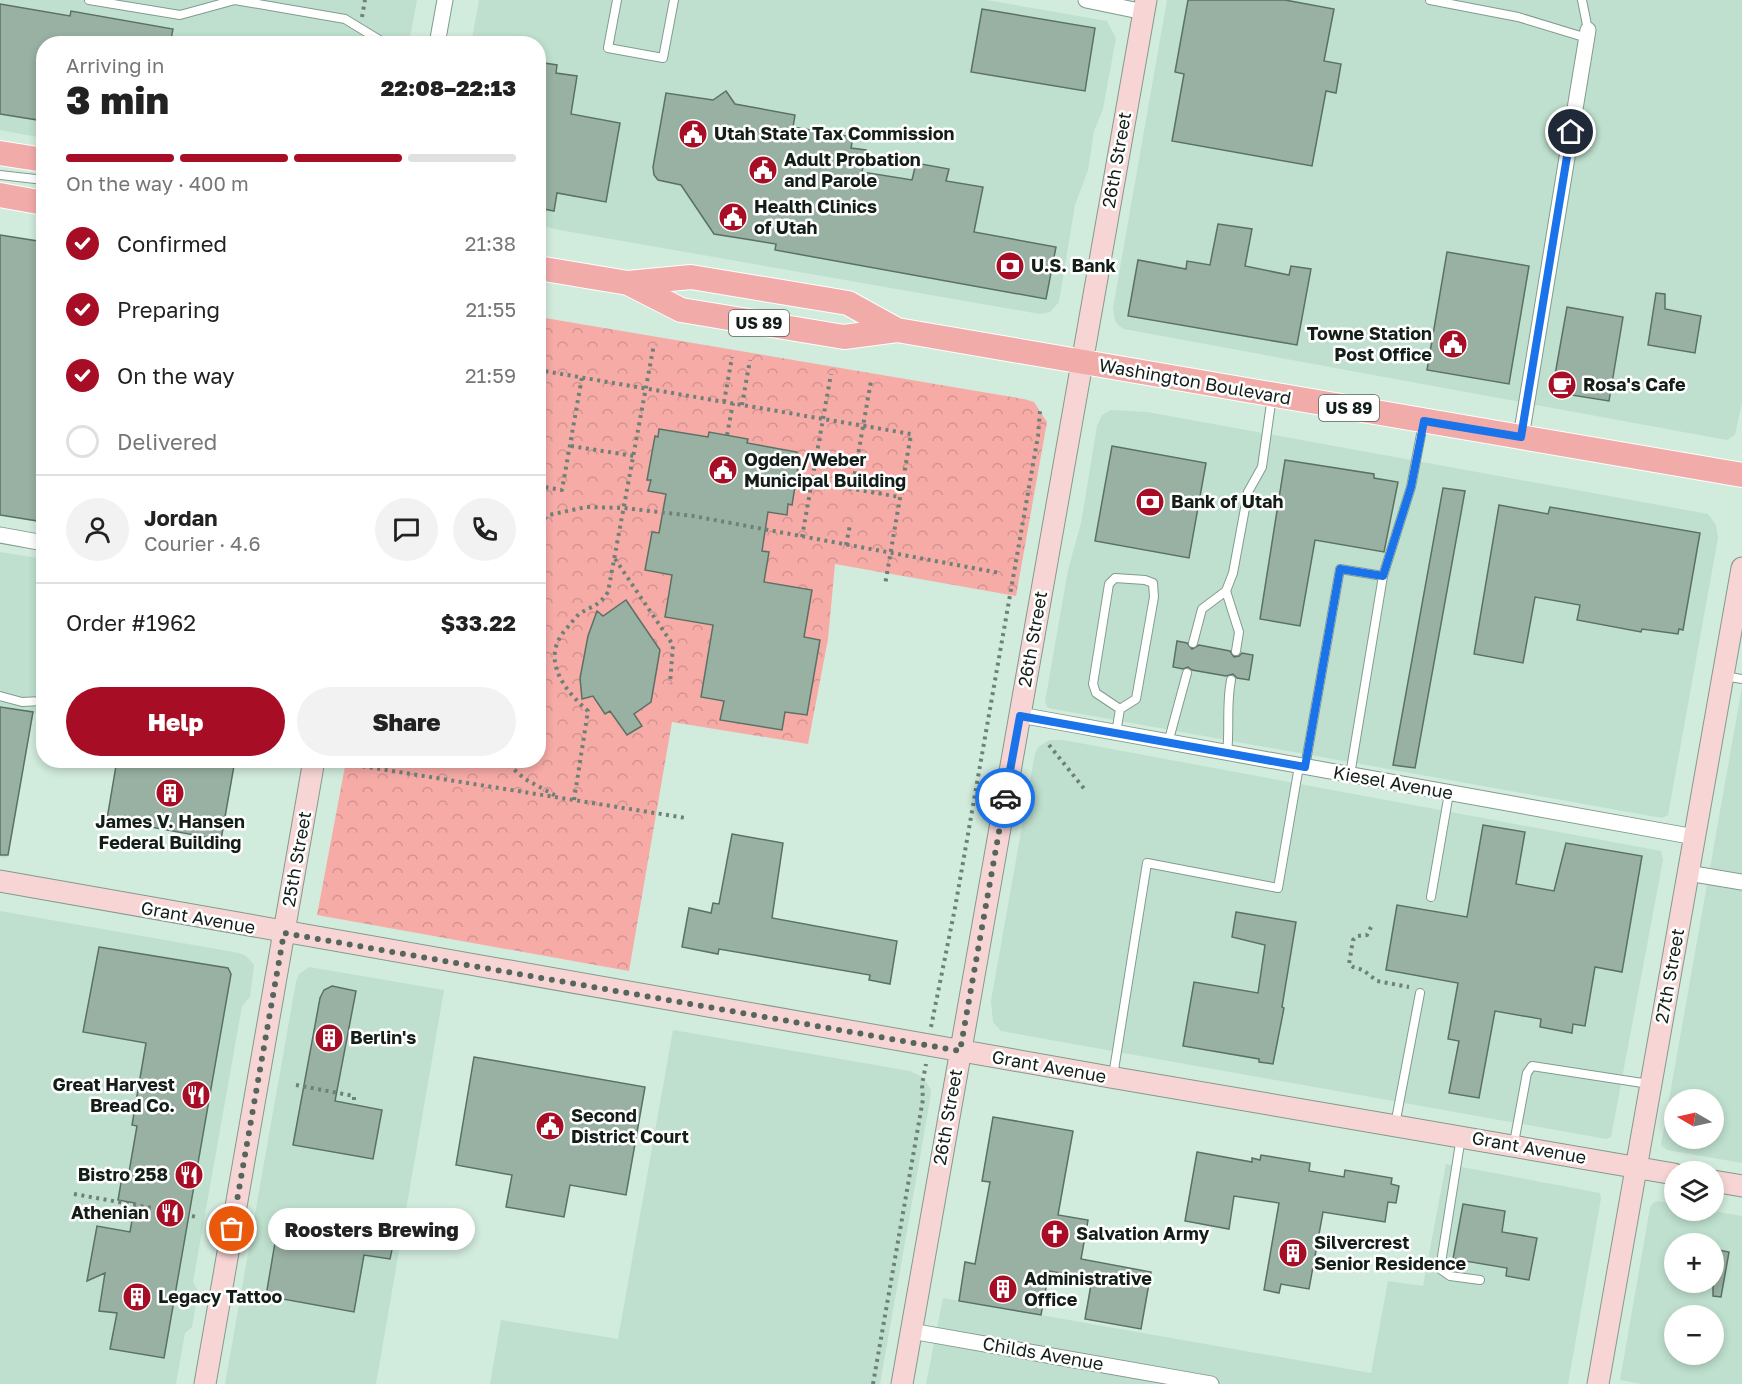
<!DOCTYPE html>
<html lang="en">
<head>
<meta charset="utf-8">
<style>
  :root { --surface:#fff; --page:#f2f2f2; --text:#222; --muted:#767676; --line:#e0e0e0; --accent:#a70e25 }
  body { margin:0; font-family:"Golos Text",sans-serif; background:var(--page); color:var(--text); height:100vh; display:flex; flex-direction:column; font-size:22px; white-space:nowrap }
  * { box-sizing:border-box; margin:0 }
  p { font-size:20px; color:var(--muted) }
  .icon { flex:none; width:33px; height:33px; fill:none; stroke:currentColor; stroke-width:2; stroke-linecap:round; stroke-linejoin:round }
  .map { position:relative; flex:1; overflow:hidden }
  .panel { position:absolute; left:36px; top:36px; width:510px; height:732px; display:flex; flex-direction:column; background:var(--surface); border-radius:24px; box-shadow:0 3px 9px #0003 }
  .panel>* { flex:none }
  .needle { width:39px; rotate:279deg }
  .buttons { position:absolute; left:1664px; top:1089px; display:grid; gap:12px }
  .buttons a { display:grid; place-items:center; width:60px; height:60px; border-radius:50%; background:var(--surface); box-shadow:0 3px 9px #0003; font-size:30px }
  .pin { position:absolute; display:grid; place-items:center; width:51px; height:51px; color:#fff; margin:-26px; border:3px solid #fff; border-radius:50%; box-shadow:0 2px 6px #0007 }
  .courier { position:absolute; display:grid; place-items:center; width:60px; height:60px; margin:-30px; border:4px solid #1a73e8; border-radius:50%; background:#fff; color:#222; box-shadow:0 2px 8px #0007 }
  .bubble { position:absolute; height:42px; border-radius:21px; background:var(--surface); box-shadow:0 3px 9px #0003; font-size:20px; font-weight:800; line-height:42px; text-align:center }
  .headline em { font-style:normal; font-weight:800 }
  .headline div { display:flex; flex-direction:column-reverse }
  .headline { display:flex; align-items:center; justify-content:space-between; height:102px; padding:0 30px }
  h1 { font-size:39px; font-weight:800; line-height:45px }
  .bar { display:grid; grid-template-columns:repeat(4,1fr); gap:9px 6px; align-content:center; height:72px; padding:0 30px }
  .bar i { height:8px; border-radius:4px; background:var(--line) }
  .bar .active { background:var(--accent) }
  .bar p { grid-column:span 4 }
  .line { display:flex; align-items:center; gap:15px; padding:0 30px; border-top:2px solid var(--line) }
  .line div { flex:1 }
  .round { display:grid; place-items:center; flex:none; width:63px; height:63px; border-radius:32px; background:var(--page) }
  ol { padding:0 30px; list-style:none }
  li { display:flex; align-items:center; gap:18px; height:66px }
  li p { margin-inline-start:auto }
  li .icon { padding:6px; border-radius:50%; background:var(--accent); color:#fff; stroke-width:4 }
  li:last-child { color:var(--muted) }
  li i { width:33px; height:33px; border:3px solid var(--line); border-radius:50% }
  .button { display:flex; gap:12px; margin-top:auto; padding:12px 30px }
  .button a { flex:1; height:69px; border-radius:36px; background:var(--accent); color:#fff; font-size:24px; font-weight:800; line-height:69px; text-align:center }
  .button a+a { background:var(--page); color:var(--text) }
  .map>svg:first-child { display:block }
  .built { fill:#bfe0ce; fill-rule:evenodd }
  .park { fill:url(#park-crowns) }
  .building { fill:#98b1a3; stroke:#5a7164; stroke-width:1.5 }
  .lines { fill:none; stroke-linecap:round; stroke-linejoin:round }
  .lane-casing { stroke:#839b8e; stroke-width:10 }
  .street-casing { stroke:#839b8e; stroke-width:17 }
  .secondary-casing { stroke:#839b8e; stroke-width:23 }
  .primary-casing { stroke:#fff; stroke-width:26 }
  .path { stroke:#6f8177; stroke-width:4; stroke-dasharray:3 4.5; stroke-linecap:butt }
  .lane { stroke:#fff; stroke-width:8 }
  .street { stroke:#fff; stroke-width:15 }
  .secondary { stroke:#f8d5d5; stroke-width:21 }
  .primary { stroke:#f1acaa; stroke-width:24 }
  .done { stroke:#56665e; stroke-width:6; stroke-dasharray:0 10.8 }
  .route { stroke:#1a73e8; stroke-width:8 }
  .labels { text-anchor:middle; stroke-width:5; stroke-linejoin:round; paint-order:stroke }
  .shield { fill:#fff; stroke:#5a625e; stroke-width:1.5 }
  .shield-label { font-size:16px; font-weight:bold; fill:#141e19 }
  .poi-label { font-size:18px; font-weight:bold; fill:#141e19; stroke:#fff; text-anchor:start }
  .street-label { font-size:18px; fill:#141e19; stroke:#fff }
</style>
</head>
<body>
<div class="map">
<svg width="1742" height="1384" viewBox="0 0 1742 1384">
  <defs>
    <pattern id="park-crowns" width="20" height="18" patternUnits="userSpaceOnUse" patternTransform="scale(1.5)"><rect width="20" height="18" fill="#f7aba7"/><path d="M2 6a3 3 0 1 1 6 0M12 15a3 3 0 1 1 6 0" fill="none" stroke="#d3938f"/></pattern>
  </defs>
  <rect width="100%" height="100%" fill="#d1ebdd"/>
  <path class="built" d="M0 0H417L409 43 44 44 43 138 0 130Z
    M479 0H986L1107 21 1116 38 1103 109 1094 131 1088 170 1075 205 1059 302 1050 312 1040 314 554 229 539 225 538 44H471Z
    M1167 0H1742V403L1735 435 1727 440 1124 329 1119 326 1115 321 1113 308Z
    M1111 410 1147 412 1708 514 1716 525 1718 538 1668 815 1662 818 1048 708 1045 702 1068 570 1081 523 1097 426 1102 415Z
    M0 552 44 559 43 714 33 713 7 858 0 857Z
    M1742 687V1163L1667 1150 1661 1145ZM1674 1100H1713V1138H1674Z
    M1050 740H1063L1661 851 1663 860 1611 1137 1606 1139 1001 1031 993 1022 991 1001 1035 753 1038 747Z
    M0 911 239 953 246 956 254 965 250 997 242 1006 193 1282 198 1291 192 1327 185 1333 176 1384H0Z
    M309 967 444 990 376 1384H225L296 982 299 974Z
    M673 1030 910 1071 922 1077 927 1083 931 1090 930 1100 880 1384H490L501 1320 618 1339Z
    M1446 1164 1600 1193 1601 1198 1568 1384H926L943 1298 1371 1373 1388 1281 1423 1286Z
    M1658 1201 1674 1204V1210L1713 1211 1742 1216V1384H1642L1620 1380 1650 1208 1653 1203ZM1674 1244H1713V1282H1674ZM1674 1316H1713V1354H1674Z"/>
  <path class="park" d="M539 317 1024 399 1034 402 1047 422 1016 596 835 564 828 639 808 744 672 722 629 971 317 915 346 761 538 760Z"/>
  <path class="building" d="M1188 0H1285L1334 9 1324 61 1341 64 1336 93 1326 91 1312 166 1172 141 1184 74 1175 72Z
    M0 4 70 16 71 11 173 29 170 44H44V121L0 114Z
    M982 9 1095 28 1085 91 971 72Z
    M538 62 557 65 556 73 577 76 571 114 620 123 606 202 557 193 554 211 538 208Z
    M726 91 735 104 795 115 793 127 853 137 851 148 866 150 862 172 912 180 916 163 949 169 946 181 983 187 974 232 1056 247 1046 299 775 250 776 244 714 234 681 185 658 180 654 175 653 167 666 93 713 100Z
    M1218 224 1252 229 1245 266 1289 275 1291 266 1311 269 1297 345 1128 316 1138 260 1186 269 1187 261 1210 265Z
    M0 235 44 242V522L0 515Z
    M1447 252 1529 266 1509 384 1427 370Z
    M1656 293 1665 294V309L1701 316 1695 353 1648 345Z
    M1567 307 1623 317 1609 401 1552 392Z
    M659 429 708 437 709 432 748 439 747 443 797 452 796 460 799 461 792 505 788 504 787 515 768 512 762 551 769 552 764 582 812 590 804 637 820 640 807 715 785 712 782 730 720 720 724 701 701 697 713 625 665 617 672 575 645 570 652 532 659 533 666 494 648 491 651 480H647L655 436 658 437Z
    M1112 446 1206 463 1189 558 1095 541Z
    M1285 460 1374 474V478L1398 482 1384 552 1315 540 1300 626 1260 619Z
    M1443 488 1465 491 1415 768 1393 765Z
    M1499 505 1548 514 1550 507 1700 533 1683 630 1679 629 1678 634 1642 629 1641 632 1577 620 1580 605 1535 597 1523 663 1474 654Z
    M626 600 660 650 651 702 634 714 642 726 627 735 610 711 605 714 593 696 582 699 580 678 588 636 597 611 603 616Z
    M1177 641 1187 643 1192 649 1199 645 1230 651 1234 657 1239 656 1242 653 1253 655 1249 680 1237 678 1233 674 1226 676 1192 670 1188 667 1183 669 1173 667Z
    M0 707 33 712 8 855H0Z
    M117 760H235L221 840 107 819Z
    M1483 825 1525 832 1516 884 1554 891 1566 843 1642 856 1622 972 1595 967 1585 1026 1573 1024 1572 1033 1540 1027 1541 1019 1495 1011 1479 1098 1449 1093 1459 1041 1448 1039 1458 983 1386 970 1397 905 1467 917Z
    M732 834 783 843 772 918 897 941 890 984 869 980 870 975 719 949 718 954 682 947 689 908 711 913 713 903 719 904Z
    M1236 912 1296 922 1282 1007 1284 1008 1273 1064 1259 1062V1059L1183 1046 1194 982 1258 993 1265 945 1232 937Z
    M99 947 228 968 231 974 164 1358 110 1349 117 1313 99 1311 105 1273 87 1281 97 1226 130 1232 135 1203 118 1200 122 1177 128 1178 137 1126 132 1125 146 1043 83 1032Z
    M332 986 356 991 335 1101 382 1110 373 1159 293 1145 320 998 324 990Z
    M474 1057 645 1087 626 1195 570 1185 564 1217 506 1207 512 1175 456 1165Z
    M993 1117 1073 1131 1058 1215 1088 1220 1081 1259 1151 1272 1141 1329 1085 1319 1092 1279 1049 1271 1041 1315 959 1301 965 1262 975 1264 990 1182 982 1181Z
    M1197 1152 1252 1162V1158L1260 1160 1261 1155 1310 1163 1309 1171 1344 1177 1345 1170 1392 1178 1391 1184 1399 1186 1396 1203 1388 1202 1385 1222 1323 1212 1309 1289 1281 1284 1279 1293 1264 1290 1279 1203 1234 1196 1229 1229 1185 1221Z
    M1463 1204 1505 1211 1502 1232 1537 1238 1529 1280 1506 1276 1507 1268 1453 1259Z
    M279 1219 361 1234 362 1224 390 1228 389 1239 394 1240 390 1259 364 1255 354 1312 266 1296Z
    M1713 1249 1729 1252 1721 1297 1713 1296Z"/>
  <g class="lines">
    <g class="lane-casing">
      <path id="lane" d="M89 0 180 15 235 0
        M235 0 345 19 386 44
        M617 0 608 48 663 58 674 0
        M1430 0 1518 17 1587 38
        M1582 0 1588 30
        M0 175 44 180
        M1383 576 1411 487 1423 424
        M1226 591 1239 632 1236 651
        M1193 643 1202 609 1226 591 1233 573 1248 492 1262 467 1272 396
        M1724 676 1742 679
        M0 696 22 702 42 701 44 691
        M1116 733 1120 709 1136 699 1154 597 1153 583 1145 580 1115 578 1109 584 1093 684 1096 693 1120 709
        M1168 743 1187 673
        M1227 753C1230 729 1226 705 1231 680
        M1305 767 1340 569 1383 576 1350 775
        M1431 897 1449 793
        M1113 1076 1147 863 1278 888 1299 766
        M1395 1125 1420 993
        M1461 1137 1440 1269 1450 1276 1480 1280
        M1514 1143 1527 1073 1532 1066 1649 1084"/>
    </g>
    <g class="street-casing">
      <path id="street" d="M1086 0 1144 12
        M437 44 445 0
        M1521 437 1588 30
        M0 535 44 543
        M1020 715 1695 837
        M1688 873 1742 882
        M911 1331 1211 1384"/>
    </g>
    <g class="secondary-casing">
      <path id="secondary" d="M0 881C370 948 740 1013 1110 1077 1298 1110 1486 1140 1674 1174
        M1713 1181 1742 1186
        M205 1384 314 760
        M902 1384 1146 0
        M1598 1384 1742 568"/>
    </g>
    <g class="primary-casing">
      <path id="primary" d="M0 153 44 160
        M0 195 44 203
        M538 268 628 283 691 277 848 303 897 330
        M628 283 681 310 844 337 897 330 1742 475"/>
    </g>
    <path class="path" d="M362 17 365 0
      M538 370 911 434 885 585
      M724 402 732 357
      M742 405 750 360
      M727 435 733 403
      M571 446 634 456
      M812 482 900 497
      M538 486 562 490 582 377
      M852 489 871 381
      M538 523 549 515 586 507 624 508 693 516 1000 573
      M802 537 831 374
      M846 545 850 525
      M615 559 673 645 670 684
      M1049 745 1086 791
      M503 760 525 779 556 796
      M355 765 686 818
      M574 800 588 711C564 690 539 658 567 628 571 623 575 618 579 614 593 605 598 607 608 592L654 344
      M1371 927 1367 935 1357 936 1353 940 1349 964 1353 967 1363 970 1377 981 1409 987
      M931 1027 955 908 1038 436 1040 411
      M296 1085 354 1096V1105
      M74 1194 152 1208
      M192 1216 197 1217
      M873 1384 923 1099 922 1085 926 1064"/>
    <use href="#lane" class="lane"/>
    <use href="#street" class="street"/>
    <use href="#secondary" class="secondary"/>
    <use href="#primary" class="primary"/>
  </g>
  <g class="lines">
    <path class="done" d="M232 1229 284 933 960 1051 1005 798"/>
    <path class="route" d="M1005 798 1020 716 1305 767 1340 569 1383 576 1411 487 1424 421 1521 437 1571 132"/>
  </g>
  <defs>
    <g id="civic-disc" transform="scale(1.5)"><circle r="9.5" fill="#a70e25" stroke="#fff"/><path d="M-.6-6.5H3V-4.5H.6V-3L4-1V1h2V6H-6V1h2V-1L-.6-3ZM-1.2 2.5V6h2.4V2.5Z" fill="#fff"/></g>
    <g id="bank-disc" transform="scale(1.5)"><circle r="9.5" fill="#a70e25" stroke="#fff"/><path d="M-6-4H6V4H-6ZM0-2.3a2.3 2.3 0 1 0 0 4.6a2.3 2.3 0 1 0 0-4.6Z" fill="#fff"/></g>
    <g id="cafe-disc" transform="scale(1.5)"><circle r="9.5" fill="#a70e25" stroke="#fff"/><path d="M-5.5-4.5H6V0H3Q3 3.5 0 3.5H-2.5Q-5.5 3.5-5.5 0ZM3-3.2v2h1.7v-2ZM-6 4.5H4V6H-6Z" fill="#fff"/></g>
    <g id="building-disc" transform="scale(1.5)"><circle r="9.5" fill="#a70e25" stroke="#fff"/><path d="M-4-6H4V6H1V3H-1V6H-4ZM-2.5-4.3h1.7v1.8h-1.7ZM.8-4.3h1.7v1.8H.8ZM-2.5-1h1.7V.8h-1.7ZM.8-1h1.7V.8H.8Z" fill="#fff"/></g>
    <g id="restaurant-disc" transform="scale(1.5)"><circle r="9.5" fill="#a70e25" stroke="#fff"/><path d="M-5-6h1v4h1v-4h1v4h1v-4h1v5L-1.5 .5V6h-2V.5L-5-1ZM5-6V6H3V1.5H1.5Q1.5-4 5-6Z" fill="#fff"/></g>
    <g id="church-disc" transform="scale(1.5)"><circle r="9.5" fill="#a70e25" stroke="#fff"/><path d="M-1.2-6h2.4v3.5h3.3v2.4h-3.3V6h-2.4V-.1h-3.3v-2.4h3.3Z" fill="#fff"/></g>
  </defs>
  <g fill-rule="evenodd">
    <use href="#civic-disc" x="693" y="134"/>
    <use href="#civic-disc" x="763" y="170"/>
    <use href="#civic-disc" x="733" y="217"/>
    <use href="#bank-disc" x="1010" y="266"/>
    <use href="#civic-disc" x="1453" y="344"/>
    <use href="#cafe-disc" x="1562" y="385"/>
    <use href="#civic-disc" x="723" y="470"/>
    <use href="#bank-disc" x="1150" y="502"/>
    <use href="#building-disc" x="170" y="793"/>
    <use href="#building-disc" x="329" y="1038"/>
    <use href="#restaurant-disc" x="196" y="1095"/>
    <use href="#civic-disc" x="550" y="1126"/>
    <use href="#restaurant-disc" x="189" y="1175"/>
    <use href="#restaurant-disc" x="170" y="1213"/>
    <use href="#church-disc" x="1055" y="1234"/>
    <use href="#building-disc" x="1293" y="1253"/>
    <use href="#building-disc" x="1003" y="1289"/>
    <use href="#building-disc" x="137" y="1297"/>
  </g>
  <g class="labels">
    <g class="shield">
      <rect x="729" y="310" width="60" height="26" rx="4.5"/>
      <rect x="1319" y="395" width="60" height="26" rx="4.5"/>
    </g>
    <g class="shield-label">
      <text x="759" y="329">US 89</text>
      <text x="1349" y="414">US 89</text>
    </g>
    <g class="poi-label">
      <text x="714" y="140">Utah State Tax Commission</text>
      <text x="784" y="166">Adult Probation<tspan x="784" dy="21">and Parole</tspan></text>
      <text x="754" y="213">Health Clinics<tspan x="754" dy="21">of Utah</tspan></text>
      <text x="1031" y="272">U.S. Bank</text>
      <text x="1432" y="340" text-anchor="end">Towne Station<tspan x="1432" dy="21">Post Office</tspan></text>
      <text x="1583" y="391">Rosa's Cafe</text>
      <text x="744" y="466">Ogden/Weber<tspan x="744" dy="21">Municipal Building</tspan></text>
      <text x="1171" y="508">Bank of Utah</text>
      <text x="170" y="828" text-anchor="middle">James V. Hansen<tspan x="170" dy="21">Federal Building</tspan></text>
      <text x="350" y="1044">Berlin's</text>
      <text x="175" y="1091" text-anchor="end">Great Harvest<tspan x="175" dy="21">Bread Co.</tspan></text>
      <text x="571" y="1122">Second<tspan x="571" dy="21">District Court</tspan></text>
      <text x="168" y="1181" text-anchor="end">Bistro 258</text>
      <text x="149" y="1219" text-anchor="end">Athenian</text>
      <text x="1076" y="1240">Salvation Army</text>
      <text x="1314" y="1249">Silvercrest<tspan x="1314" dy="21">Senior Residence</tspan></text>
      <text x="1024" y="1285">Administrative<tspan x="1024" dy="21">Office</tspan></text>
      <text x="158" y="1303">Legacy Tattoo</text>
    </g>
    <g class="street-label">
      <text transform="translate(1117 160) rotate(-80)" y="6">26th Street</text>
      <text transform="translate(1195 382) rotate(10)" y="6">Washington Boulevard</text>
      <text transform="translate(1033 639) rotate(-80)" y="6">26th Street</text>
      <text transform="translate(1393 783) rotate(10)" y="6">Kiesel Avenue</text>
      <text transform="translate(297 859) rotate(-80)" y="6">25th Street</text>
      <text transform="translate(198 918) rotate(10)" y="6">Grant Avenue</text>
      <text transform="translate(1670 976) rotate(-80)" y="6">27th Street</text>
      <text transform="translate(1049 1067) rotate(10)" y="6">Grant Avenue</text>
      <text transform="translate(948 1117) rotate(-80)" y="6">26th Street</text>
      <text transform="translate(1529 1148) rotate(10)" y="6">Grant Avenue</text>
      <text transform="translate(1043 1354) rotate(10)" y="6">Childs Avenue</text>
    </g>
  </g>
</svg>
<div class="buttons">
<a><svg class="needle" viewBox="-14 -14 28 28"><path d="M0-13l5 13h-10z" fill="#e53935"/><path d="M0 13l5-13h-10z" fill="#767676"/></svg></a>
<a><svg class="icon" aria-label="layers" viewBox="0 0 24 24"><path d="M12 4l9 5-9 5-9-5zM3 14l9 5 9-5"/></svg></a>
<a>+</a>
<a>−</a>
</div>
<div class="pin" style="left:232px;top:1229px;background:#ea580c"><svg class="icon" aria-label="bag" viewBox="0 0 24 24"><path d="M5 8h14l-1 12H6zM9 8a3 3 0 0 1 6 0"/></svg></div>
<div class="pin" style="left:1571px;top:132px;background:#1f2937"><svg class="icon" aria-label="home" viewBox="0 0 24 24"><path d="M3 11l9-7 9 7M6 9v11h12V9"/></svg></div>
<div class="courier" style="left:1005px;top:798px"><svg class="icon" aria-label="car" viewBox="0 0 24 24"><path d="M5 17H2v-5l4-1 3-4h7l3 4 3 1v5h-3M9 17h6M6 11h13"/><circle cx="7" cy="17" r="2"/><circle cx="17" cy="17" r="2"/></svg></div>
<div class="bubble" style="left:268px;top:1208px;width:207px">Roosters Brewing</div>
<section class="panel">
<div class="headline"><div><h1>3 min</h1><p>Arriving in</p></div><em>22:08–22:13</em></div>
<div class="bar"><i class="active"></i><i class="active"></i><i class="active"></i><i></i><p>On the way · 400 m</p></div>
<ol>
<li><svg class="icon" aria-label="check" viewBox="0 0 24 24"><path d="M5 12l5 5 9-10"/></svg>Confirmed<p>21:38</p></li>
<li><svg class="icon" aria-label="check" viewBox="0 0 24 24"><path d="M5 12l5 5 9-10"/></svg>Preparing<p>21:55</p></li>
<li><svg class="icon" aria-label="check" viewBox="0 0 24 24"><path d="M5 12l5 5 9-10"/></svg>On the way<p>21:59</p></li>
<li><i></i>Delivered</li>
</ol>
<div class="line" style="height:108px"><a class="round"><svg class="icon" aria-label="person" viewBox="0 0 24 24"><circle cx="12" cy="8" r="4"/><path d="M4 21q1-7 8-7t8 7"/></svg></a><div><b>Jordan</b><p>Courier · 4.6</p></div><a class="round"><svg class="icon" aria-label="chat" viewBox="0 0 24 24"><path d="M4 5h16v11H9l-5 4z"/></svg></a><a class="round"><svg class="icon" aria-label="phone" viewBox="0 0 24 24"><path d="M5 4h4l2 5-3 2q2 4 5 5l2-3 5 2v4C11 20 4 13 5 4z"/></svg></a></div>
<div class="line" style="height:78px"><div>Order #1962</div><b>$33.22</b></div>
<div class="button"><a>Help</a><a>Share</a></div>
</section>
</div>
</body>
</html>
